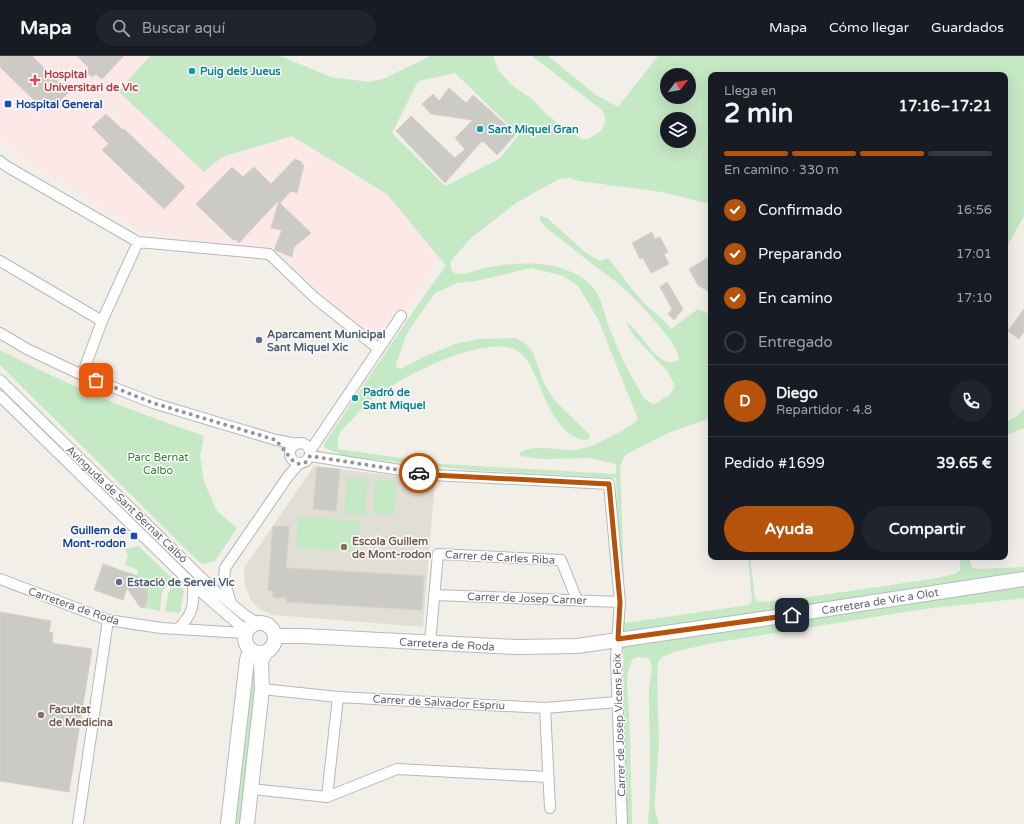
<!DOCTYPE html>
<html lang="es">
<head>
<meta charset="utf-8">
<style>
  :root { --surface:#171b24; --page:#20242c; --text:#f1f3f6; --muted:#9ea1a6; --line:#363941; --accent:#b45309 }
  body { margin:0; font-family:"Varela Round",sans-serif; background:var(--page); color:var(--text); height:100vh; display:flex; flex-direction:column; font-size:15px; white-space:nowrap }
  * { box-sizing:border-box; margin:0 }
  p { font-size:13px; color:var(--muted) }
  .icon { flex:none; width:22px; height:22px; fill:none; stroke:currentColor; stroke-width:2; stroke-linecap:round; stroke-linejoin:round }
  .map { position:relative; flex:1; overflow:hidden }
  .drawer { position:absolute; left:708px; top:16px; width:300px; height:488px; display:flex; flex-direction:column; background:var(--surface); border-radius:8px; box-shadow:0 4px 16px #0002 }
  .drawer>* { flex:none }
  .needle { width:26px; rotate:59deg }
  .fabs { position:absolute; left:660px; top:12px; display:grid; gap:8px }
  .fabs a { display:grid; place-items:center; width:36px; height:36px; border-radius:50%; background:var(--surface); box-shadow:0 4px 16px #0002; font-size:20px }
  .pin { position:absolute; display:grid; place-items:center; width:34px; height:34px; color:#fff; margin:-17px; border-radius:8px; box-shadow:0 2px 6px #0006 }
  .courier { position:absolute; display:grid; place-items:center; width:40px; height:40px; margin:-20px; border:3px solid #b45309; border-radius:50%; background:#fff; color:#222; box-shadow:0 1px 5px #0007 }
  .summary em { font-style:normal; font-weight:800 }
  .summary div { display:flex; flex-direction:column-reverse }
  .summary { display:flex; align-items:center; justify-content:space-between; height:68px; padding:0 16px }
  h1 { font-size:26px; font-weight:800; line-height:30px }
  .bar { display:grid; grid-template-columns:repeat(4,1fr); gap:6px 4px; align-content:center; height:48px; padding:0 16px }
  .bar i { height:5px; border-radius:3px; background:var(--line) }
  .bar .selected { background:var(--accent) }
  .bar p { grid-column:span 4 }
  .line { display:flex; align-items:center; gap:10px; padding:0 16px; border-top:1px solid var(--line) }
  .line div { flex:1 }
  .round { display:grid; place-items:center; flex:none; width:42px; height:42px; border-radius:21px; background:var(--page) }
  ol { padding:0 16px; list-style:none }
  li { display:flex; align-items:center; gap:12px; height:44px }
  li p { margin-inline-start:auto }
  li .icon { padding:4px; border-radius:50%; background:var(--accent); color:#fff; stroke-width:4 }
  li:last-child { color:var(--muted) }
  li i { width:22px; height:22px; border:2px solid var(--line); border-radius:50% }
  .button { display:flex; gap:8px; margin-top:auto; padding:8px 16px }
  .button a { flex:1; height:46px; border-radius:24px; background:var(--accent); color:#fff; font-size:16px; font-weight:800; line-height:46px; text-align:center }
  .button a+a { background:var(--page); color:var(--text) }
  header { display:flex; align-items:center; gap:24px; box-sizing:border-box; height:56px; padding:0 20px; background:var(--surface); border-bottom:1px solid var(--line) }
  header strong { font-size:19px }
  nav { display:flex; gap:22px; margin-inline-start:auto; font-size:14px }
  .search { width:280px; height:36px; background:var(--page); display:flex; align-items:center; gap:10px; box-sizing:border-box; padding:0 14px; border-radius:22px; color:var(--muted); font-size:15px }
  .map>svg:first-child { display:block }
  .education { fill:#e1ded6 }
  .medical { fill:#fce8e6 }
  .green { fill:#c5e8c5; fill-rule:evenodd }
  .building { fill:#cccac5; stroke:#d6d1c6 }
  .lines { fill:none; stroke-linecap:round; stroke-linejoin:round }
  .street-casing { stroke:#b5b8bc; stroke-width:12 }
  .secondary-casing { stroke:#b6babf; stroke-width:16 }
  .street { stroke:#fff; stroke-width:10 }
  .secondary { stroke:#fff; stroke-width:14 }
  .done { stroke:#929495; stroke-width:4; stroke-dasharray:0 7.2 }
  .route { stroke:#b45309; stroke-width:5 }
  .culture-dot { fill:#0f9aa8; stroke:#fff; stroke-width:1.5 }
  .health-dot { fill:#e0444e; stroke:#fff; stroke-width:1.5 }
  .transit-dot { fill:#1a4fb4; stroke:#fff; stroke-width:1.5 }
  .service-dot { fill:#5c6f8a; stroke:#fff; stroke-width:1.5 }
  .education-dot { fill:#8d6e63; stroke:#fff; stroke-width:1.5 }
  .labels { text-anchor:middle; stroke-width:3; stroke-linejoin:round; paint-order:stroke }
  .culture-label { font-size:11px; font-weight:bold; fill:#0d838f; stroke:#fff; text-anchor:start }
  .health-label { font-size:11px; font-weight:bold; fill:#be3a42; stroke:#fff; text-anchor:start }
  .transit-label { font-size:11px; font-weight:bold; fill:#164399; stroke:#fff; text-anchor:start }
  .service-label { font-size:11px; font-weight:bold; fill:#4e5e75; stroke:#fff; text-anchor:start }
  .park-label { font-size:11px; fill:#348238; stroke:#fff }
  .street-label { font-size:11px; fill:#5f6368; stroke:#fff }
  .education-label { font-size:11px; font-weight:bold; fill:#785e54; stroke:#fff; text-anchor:start }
</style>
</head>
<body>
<header>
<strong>Mapa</strong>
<div class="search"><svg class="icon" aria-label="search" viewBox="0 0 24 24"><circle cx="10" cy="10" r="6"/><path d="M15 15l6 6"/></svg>Buscar aquí</div>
<nav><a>Mapa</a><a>Cómo llegar</a><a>Guardados</a></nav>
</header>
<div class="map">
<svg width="1024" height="768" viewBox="0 0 1024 768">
  <rect width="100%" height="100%" fill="#f1efe8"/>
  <path class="education" d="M314 410 435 425 423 571 274 559 261 554 251 545 245 530 244 512Z"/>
  <path class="medical" d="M0 0H150L118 35 222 101 291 80 387 139 439 200 385 294 269 198 140 174 24 104 0 81Z"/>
  <path class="green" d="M150 0H280L331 21 369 26 383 23 430 0H493L499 15 513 30 532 43 547 59 581 83H588L601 75 606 64 602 54 532 0H548L596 39 618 51 658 0H1024V160L1005 194V19H711V151L710 148 662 136 579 125 569 122 559 123 516 147 471 182 450 206 452 216C463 221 470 216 481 213 515 205 564 202 591 229 602 241 604 257 609 271 617 291 625 310 636 328 641 337 643 345 654 348L670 339 675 330 668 316 635 281 625 265C640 272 660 319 679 303 681 289 627 233 614 224 596 211 579 198 561 183 553 177 545 172 539 163L541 160 547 162 585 196 600 205 608 202C619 216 630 231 642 245 651 255 664 262 671 273L698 253 711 259V362L668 377 627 398C618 407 620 419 621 431L625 567 749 549 752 544 748 501H750L755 542 758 546 795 543 932 523 955 518 960 514V501H969L972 512 978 513 1024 511V542L924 553 712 587 674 596 662 601 658 606 657 623 659 688 655 743V755L659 768H648C652 724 649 680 649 635 649 623 655 614 649 602L637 601 632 604 628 616 627 629 630 677 632 768H627L623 594 616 422 467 414 345 400 325 392 324 388 419 247 446 210 387 138 292 80 222 101 204 116 118 35ZM455 17 519 79 499 103 445 130 392 77 418 25ZM667 19H689V41H667ZM667 63H689V85H667ZM531 212 564 220 578 230 598 263 638 363C630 373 587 394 575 394 557 395 535 387 519 397L521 400 541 403 589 402 616 408V418L442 408 338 393V382L341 375C352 364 362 352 373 342 401 321 483 278 516 294 539 305 542 363 575 381 580 383 583 385 589 383L590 379 554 344 544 327 533 297 526 288 516 282 478 283 455 288 424 301 401 313 397 312 396 309 407 277 435 237 458 227 476 225Z
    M0 294C66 329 134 356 204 380L200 400 204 426 217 455 237 472 215 505 204 508 199 506 0 309Z
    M1024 353V372L1005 380V367L1018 359Z
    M347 421 368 423 365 460 344 458Z
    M375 424 396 425 394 460 373 459Z
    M298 460 360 465 358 496 296 492Z
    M138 490 171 521 162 536 160 555 145 552 148 537 137 520 138 514 125 509 128 499 125 493Z
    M174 525 184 535 180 557 165 555 168 538Z
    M252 612 258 613 241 768H234Z"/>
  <path class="building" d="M0 0H32L69 36 53 52 49 49 44 54 0 11Z
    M77 0H124L102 23 95 18 93 21 86 16 89 12Z
    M449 32 466 47 473 39 516 78 497 99 484 86H481L445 127 396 75 411 60 455 102 465 93 455 82 473 64 431 58 422 48 433 38 439 45Z
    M106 58 123 74 124 73 185 131 164 153 102 94 109 88 92 71Z
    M295 103 302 106 301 108 304 109 297 137 291 135 280 147 311 177 294 191 292 201 274 194 282 174 271 172 279 144 239 187 235 183 233 184 196 148 232 111 243 121 254 111 271 128Z
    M652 176 655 183 660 181 668 196 664 198 669 208 651 217 643 202 640 203 632 187Z
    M711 200V237L698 229 689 213Z
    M667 226 683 253 674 264 668 258 672 253 660 231Z
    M1024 253V276L1019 283 1008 275Z
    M317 411 340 413 336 455 313 453Z
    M273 470H289L286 512 424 520 422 554 286 546V542L273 541V535L268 534Z
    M103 508 137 520 148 537 145 552 140 551 127 532 123 544 94 534Z
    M0 556 51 565 49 576 53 577 52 587 92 593 69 736 0 725Z"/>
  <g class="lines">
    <g class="street-casing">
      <path id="street" d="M0 105 6 110 138 186 269 198 315 242 379 293
        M0 205 102 265
        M0 277 27 293 82 319 153 347 276 384 297 388
        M82 319 102 265 138 186
        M0 324 214 534 246 560 258 567
        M0 340 193 529 246 575
        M290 397a10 10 0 1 1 20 0a10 10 0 1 1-20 0Z
        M310 395 401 260
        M310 400 433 419 609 428 620 546 616 602 622 768
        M0 523 108 564 161 572 245 577
        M434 539 620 546
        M231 547 224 524 225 512 289 419 299 408
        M178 573C193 558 194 550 193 529
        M430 587 438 498 561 504 577 544
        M262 633 338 641 545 652 617 646
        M545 652 550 752
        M251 733 327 741 397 713 548 721
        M327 741 338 641
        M78 768 108 564"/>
    </g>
    <g class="secondary-casing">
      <path id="secondary" d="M245 582a15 15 0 1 1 30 0a15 15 0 1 1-30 0Z
        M275 580H304L517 591 577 590 762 563 1024 523
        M228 768 247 604 250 595
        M247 768 262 633 261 605 265 597"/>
    </g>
    <use href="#street" class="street"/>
    <use href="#secondary" class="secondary"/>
  </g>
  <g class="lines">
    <path class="done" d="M96 324 153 347 276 384 292 404 299 408 306 406 310 400 419 417"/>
    <path class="route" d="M419 417 433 419 609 428 620 546 618 583 792 559"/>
  </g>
  <g class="culture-dot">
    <circle cx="192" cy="15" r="4"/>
    <circle cx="480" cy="73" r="4"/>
    <circle cx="355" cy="342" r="4"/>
  </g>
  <path class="health-dot" d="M33 18h4v4h4v4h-4v4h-4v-4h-4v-4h4z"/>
  <g class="transit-dot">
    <rect x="4" y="44" width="8" height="8" rx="2"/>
    <rect x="130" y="476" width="8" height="8" rx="2"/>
  </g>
  <g class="service-dot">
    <circle cx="259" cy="284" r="4"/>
    <circle cx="119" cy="526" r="4"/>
  </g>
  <g class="education-dot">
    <circle cx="344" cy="491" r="4"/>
    <circle cx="41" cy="659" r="4"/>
  </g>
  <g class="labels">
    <g class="culture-label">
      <text x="200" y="19">Puig dels Jueus</text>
      <text x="488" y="77">Sant Miquel Gran</text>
      <text x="363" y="340">Padró de<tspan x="363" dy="13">Sant Miquel</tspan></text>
    </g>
    <g class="health-label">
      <text x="44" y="22">Hospital<tspan x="44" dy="13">Universitari de Vic</tspan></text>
    </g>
    <g class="transit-label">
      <text x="16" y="52">Hospital General</text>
      <text x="126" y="478" text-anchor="end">Guillem de<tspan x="126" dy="13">Mont-rodon</tspan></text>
    </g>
    <g class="service-label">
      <text x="267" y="282">Aparcament Municipal<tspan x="267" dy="13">Sant Miquel Xic</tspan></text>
      <text x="127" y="530">Estació de Servei Vic</text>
    </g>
    <g class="park-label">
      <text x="158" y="405">Parc Bernat<tspan x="158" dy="13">Calbo</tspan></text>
    </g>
    <g class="street-label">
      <text transform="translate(127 448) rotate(44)" y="4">Avinguda de Sant Bernat Calbó</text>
      <text transform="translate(500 501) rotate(3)" y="4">Carrer de Carles Riba</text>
      <text transform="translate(527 542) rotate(2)" y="4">Carrer de Josep Carner</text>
      <text transform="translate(880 545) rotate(-9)" y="4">Carretera de Vic a Olot</text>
      <text transform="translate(74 550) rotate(19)" y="4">Carretera de Roda</text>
      <text transform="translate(447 588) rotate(3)" y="4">Carretera de Roda</text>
      <text transform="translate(439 646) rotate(3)" y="4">Carrer de Salvador Espriu</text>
      <text transform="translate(619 669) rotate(-92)" y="4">Carrer de Josep Vicens Foix</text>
    </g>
    <g class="education-label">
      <text x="352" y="489">Escola Guillem<tspan x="352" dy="13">de Mont-rodon</tspan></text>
      <text x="49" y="657">Facultat<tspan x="49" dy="13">de Medicina</tspan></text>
    </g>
  </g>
</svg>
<div class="fabs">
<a><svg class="needle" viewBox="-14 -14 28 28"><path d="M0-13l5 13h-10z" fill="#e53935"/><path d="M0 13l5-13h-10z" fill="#9ea1a6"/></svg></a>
<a><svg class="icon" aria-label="layers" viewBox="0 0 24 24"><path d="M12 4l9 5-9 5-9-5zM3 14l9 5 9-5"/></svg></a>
</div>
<div class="pin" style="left:96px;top:324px;background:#ea580c"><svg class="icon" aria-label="bag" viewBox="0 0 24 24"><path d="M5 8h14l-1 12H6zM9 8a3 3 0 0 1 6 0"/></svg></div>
<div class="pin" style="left:792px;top:559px;background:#1f2937"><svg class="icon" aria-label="home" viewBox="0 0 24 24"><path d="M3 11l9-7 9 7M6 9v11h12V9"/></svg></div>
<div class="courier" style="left:419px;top:417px"><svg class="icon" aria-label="car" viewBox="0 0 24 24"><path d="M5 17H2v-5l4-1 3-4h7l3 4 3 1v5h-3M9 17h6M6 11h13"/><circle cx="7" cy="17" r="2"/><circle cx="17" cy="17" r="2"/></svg></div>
<section class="drawer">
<div class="summary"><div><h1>2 min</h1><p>Llega en</p></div><em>17:16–17:21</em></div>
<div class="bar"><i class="selected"></i><i class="selected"></i><i class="selected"></i><i></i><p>En camino · 330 m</p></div>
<ol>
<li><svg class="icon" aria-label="check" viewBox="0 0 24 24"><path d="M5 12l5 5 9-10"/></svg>Confirmado<p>16:56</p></li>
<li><svg class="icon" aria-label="check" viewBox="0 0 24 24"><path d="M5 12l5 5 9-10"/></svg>Preparando<p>17:01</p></li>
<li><svg class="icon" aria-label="check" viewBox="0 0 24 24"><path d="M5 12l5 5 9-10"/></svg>En camino<p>17:10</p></li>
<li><i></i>Entregado</li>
</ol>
<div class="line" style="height:72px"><b class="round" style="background:var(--accent);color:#fff">D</b><div><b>Diego</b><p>Repartidor · 4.8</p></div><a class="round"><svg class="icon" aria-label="phone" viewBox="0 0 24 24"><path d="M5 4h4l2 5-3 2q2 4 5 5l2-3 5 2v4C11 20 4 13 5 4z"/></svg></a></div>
<div class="line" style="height:52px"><div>Pedido #1699</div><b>39.65 €</b></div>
<div class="button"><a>Ayuda</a><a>Compartir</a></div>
</section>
</div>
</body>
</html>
